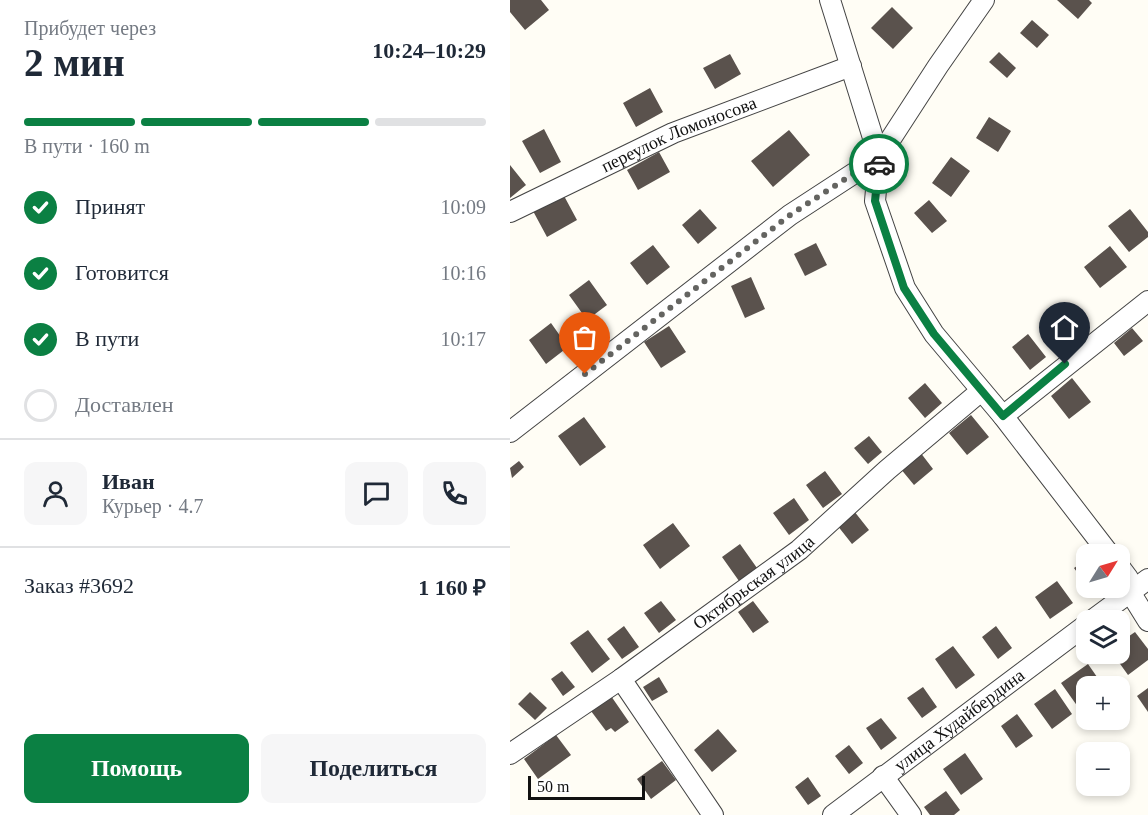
<!DOCTYPE html>
<html lang="ru">
<head>
<meta charset="utf-8">
<style>
  :root { --surface:#fff; --page:#f6f6f7; --text:#1f2937; --muted:#747a83; --line:#e0e1e3; --accent:#0b8043 }
  body { margin:0; font-family:Georgia,serif; background:var(--page); color:var(--text); height:100vh; display:flex; flex-direction:column; font-size:22px; white-space:nowrap }
  * { box-sizing:border-box; margin:0 }
  p { font-size:20px; color:var(--muted) }
  .icon { flex:none; width:33px; height:33px; fill:none; stroke:currentColor; stroke-width:2; stroke-linecap:round; stroke-linejoin:round }
  .map { position:relative; flex:1; overflow:hidden }
  .side { display:flex; flex-direction:column; background:var(--surface); width:510px }
  .side>* { flex:none }
  .needle { width:39px; rotate:53deg }
  .fabs { position:absolute; left:566px; top:544px; display:grid; gap:12px }
  .fabs a { display:grid; place-items:center; width:54px; height:54px; border-radius:12px; background:var(--surface); box-shadow:0 3px 9px #0003; font-size:30px }
  .scale { position:absolute; left:18px; bottom:15px; width:117px; box-sizing:border-box; padding-left:6px; border:3px solid #111; border-top:0; font-size:16px; line-height:21px; white-space:nowrap; color:#111; -webkit-text-stroke:4px #fff; paint-order:stroke }
  .pin { position:absolute; display:grid; place-items:center; width:51px; height:51px; color:#fff; margin:-62px -26px; border-radius:50% 50% 50% 0; rotate:-45deg; box-shadow:0 0 6px #0007 }
  .pin .icon { rotate:45deg }
  .courier { position:absolute; display:grid; place-items:center; width:60px; height:60px; margin:-30px; border:4px solid #0b8043; border-radius:50%; background:#fff; color:#222; box-shadow:0 2px 8px #0007 }
  .headline em { font-style:normal; font-weight:700 }
  .headline div { display:flex; flex-direction:column-reverse }
  .headline { display:flex; align-items:center; justify-content:space-between; height:102px; padding:0 24px }
  h1 { font-size:39px; font-weight:700; line-height:45px }
  .bar { display:grid; grid-template-columns:repeat(4,1fr); gap:9px 6px; align-content:center; height:72px; padding:0 24px }
  .bar i { height:8px; border-radius:4px; background:var(--line) }
  .bar .selected { background:var(--accent) }
  .bar p { grid-column:span 4 }
  .line { display:flex; align-items:center; gap:15px; padding:0 24px; border-top:2px solid var(--line) }
  .line div { flex:1 }
  .round { display:grid; place-items:center; flex:none; width:63px; height:63px; border-radius:12px; background:var(--page) }
  ol { padding:0 24px; list-style:none }
  li { display:flex; align-items:center; gap:18px; height:66px }
  li p { margin-inline-start:auto }
  li .icon { padding:6px; border-radius:50%; background:var(--accent); color:#fff; stroke-width:4 }
  li:last-child { color:var(--muted) }
  li i { width:33px; height:33px; border:3px solid var(--line); border-radius:50% }
  .button { display:flex; gap:12px; margin-top:auto; padding:12px 24px }
  .button a { flex:1; height:69px; border-radius:12px; background:var(--accent); color:#fff; font-size:24px; font-weight:700; line-height:69px; text-align:center }
  .button a+a { background:var(--page); color:var(--text) }
  main { display:flex; flex:1; min-height:0 }
  .map>svg:first-child { display:block }
  .building { fill:#5a524d }
  .lines { fill:none; stroke-linecap:round; stroke-linejoin:round }
  .minor-casing { stroke:#444; stroke-width:22 }
  .minor { stroke:#fff; stroke-width:20 }
  .done { stroke:#646461; stroke-width:6; stroke-dasharray:0 10.8 }
  .route { stroke:#0b8043; stroke-width:8 }
  .labels { text-anchor:middle; stroke-width:6; stroke-linejoin:round; paint-order:stroke }
  .street-label { font-size:18px; fill:#111; stroke:#fff }
</style>
</head>
<body>
<main>
<section class="side">
<div class="headline"><div><h1>2 мин</h1><p>Прибудет через</p></div><em>10:24–10:29</em></div>
<div class="bar"><i class="selected"></i><i class="selected"></i><i class="selected"></i><i></i><p>В пути · 160 m</p></div>
<ol>
<li><svg class="icon" aria-label="check" viewBox="0 0 24 24"><path d="M5 12l5 5 9-10"/></svg>Принят<p>10:09</p></li>
<li><svg class="icon" aria-label="check" viewBox="0 0 24 24"><path d="M5 12l5 5 9-10"/></svg>Готовится<p>10:16</p></li>
<li><svg class="icon" aria-label="check" viewBox="0 0 24 24"><path d="M5 12l5 5 9-10"/></svg>В пути<p>10:17</p></li>
<li><i></i>Доставлен</li>
</ol>
<div class="line" style="height:108px"><a class="round"><svg class="icon" aria-label="person" viewBox="0 0 24 24"><circle cx="12" cy="8" r="4"/><path d="M4 21q1-7 8-7t8 7"/></svg></a><div><b>Иван</b><p>Курьер · 4.7</p></div><a class="round"><svg class="icon" aria-label="chat" viewBox="0 0 24 24"><path d="M4 5h16v11H9l-5 4z"/></svg></a><a class="round"><svg class="icon" aria-label="phone" viewBox="0 0 24 24"><path d="M5 4h4l2 5-3 2q2 4 5 5l2-3 5 2v4C11 20 4 13 5 4z"/></svg></a></div>
<div class="line" style="height:78px"><div>Заказ #3692</div><b>1 160 ₽</b></div>
<div class="button"><a>Помощь</a><a>Поделиться</a></div>
</section>
<div class="map">
<svg width="638" height="815" viewBox="0 0 638 815">
  <rect width="100%" height="100%" fill="#fffdf5"/>
  <path class="building" d="M0 0H31L39 10 15 30 0 12Z
    M547 0H579L582 3 568 19Z
    M382 7 403 28 383 49 361 28Z
    M522 20 539 35 527 48 510 33Z
    M489 52 506 68 497 78 479 62Z
    M220 54 231 74 205 89 193 68Z
    M140 88 153 112 126 127 113 103Z
    M479 117 501 131 488 152 466 138Z
    M34 129 51 162 30 173 12 141Z
    M279 130 300 155 263 187 241 161Z
    M149 152 160 172 128 190 117 170Z
    M441 157 460 171 441 197 422 183Z
    M0 165 16 185 0 198Z
    M53 194 67 220 37 237 23 211Z
    M419 200 437 221 422 233 404 213Z
    M190 209 207 228 188 244 172 225Z
    M620 209 638 232V237L619 252 598 226Z
    M306 243 317 265 295 276 284 254Z
    M143 245 160 267 137 285 120 263Z
    M600 246 617 267 590 288 574 267Z
    M241 277 255 309 235 318 221 286Z
    M79 280 97 305 77 320 59 295Z
    M554 307 572 330 559 340 541 318Z
    M41 323 58 347 36 364 19 340Z
    M159 326 176 352 151 368 134 342Z
    M622 328 633 341 614 356 604 343Z
    M518 334 536 357 520 370 502 347Z
    M562 378 581 402 559 419 541 396Z
    M415 383 432 403 415 418 398 398Z
    M461 415 479 437 457 455 439 433Z
    M74 417 96 447 70 466 48 436Z
    M359 436 372 452 358 464 344 448Z
    M410 452 423 469 404 485 390 468Z
    M9 461 14 467 2 478 0 468Z
    M315 471 332 494 313 508 296 485Z
    M284 498 299 520 279 535 263 513Z
    M344 511 359 530 342 544 327 525Z
    M163 523 180 546 150 569 133 545Z
    M230 544 247 568 229 581 212 557Z
    M576 560V585L564 568Z
    M547 581 563 603 540 619 525 597Z
    M151 601 166 620 149 633 134 613Z
    M243 601 259 622 243 633 228 612Z
    M114 626 129 647 112 659 97 639Z
    M486 626 502 648 488 659 472 637Z
    M78 630 100 659 82 673 60 643Z
    M625 632 638 649V660L618 675 603 654H609V643Z
    M443 646 465 675 446 689 425 659Z
    M578 664 594 687H576V702L568 707 551 683Z
    M52 671 65 687 53 696 41 679Z
    M149 677 158 692 142 701 133 687Z
    M413 687 427 707 412 718 397 698Z
    M638 688V712L627 696Z
    M545 689 562 714 542 729 524 704Z
    M20 692 37 708 25 720 8 704Z
    M101 696 119 722 105 732 101 728 96 731 81 711Z
    M507 714 523 736 506 748 491 726Z
    M371 718 387 738 371 750 356 728Z
    M208 729 227 751 202 772 184 750Z
    M46 735 61 755 28 779 14 759Z
    M339 745 353 763 339 774 325 756Z
    M455 753 473 779 451 795 433 769Z
    M152 761 166 780 141 799 127 779Z
    M298 777 311 796 298 805 285 787Z
    M436 791 450 810 444 815H420L414 807Z"/>
  <g class="lines">
    <g class="minor-casing">
      <g id="minor">
        <path d="M320 0 369 157 365 201 395 288 424 334 493 416 600 555"/>
        <path id="s1" d="M0 212 163 133 341 66"/>
        <path d="M493 416 638 301"/>
        <path d="M0 432 280 215 369 157 428 66 474 0"/>
        <path d="M609 566 618 578 620 592 638 621"/>
        <path d="M581 621 638 579"/>
        <path d="M111 679 203 815"/>
        <path id="s2" d="M0 754 111 679 289 550 377 470 471 391"/>
        <path d="M373 776 401 815"/>
        <path id="s3" d="M323 815 576 625"/>
      </g>
    </g>
    <use href="#minor" class="minor"/>
  </g>
  <g class="lines">
    <path class="done" d="M75 374 280 215 369 157V164"/>
    <path class="route" d="M369 164 365 201 394 288 424 334 493 416 555 364"/>
  </g>
  <g class="labels">
    <g class="street-label">
      <text dy="6" stroke="none"><textPath href="#s1" startOffset="186">переулок Ломоносова</textPath></text>
      <text dy="6" stroke="none"><textPath href="#s2" startOffset="298">Октябрьская улица</textPath></text>
      <text dy="6" stroke="none"><textPath href="#s3" startOffset="158">улица Худайбердина</textPath></text>
    </g>
  </g>
</svg>
<div class="fabs">
<a><svg class="needle" viewBox="-14 -14 28 28"><path d="M0-13l5 13h-10z" fill="#e53935"/><path d="M0 13l5-13h-10z" fill="#747a83"/></svg></a>
<a><svg class="icon" aria-label="layers" viewBox="0 0 24 24"><path d="M12 4l9 5-9 5-9-5zM3 14l9 5 9-5"/></svg></a>
<a>+</a>
<a>−</a>
</div>
<div class="scale">50 m</div>
<div class="pin" style="left:75px;top:374px;background:#ea580c"><svg class="icon" aria-label="bag" viewBox="0 0 24 24"><path d="M5 8h14l-1 12H6zM9 8a3 3 0 0 1 6 0"/></svg></div>
<div class="pin" style="left:555px;top:364px;background:#1f2937"><svg class="icon" aria-label="home" viewBox="0 0 24 24"><path d="M3 11l9-7 9 7M6 9v11h12V9"/></svg></div>
<div class="courier" style="left:369px;top:164px"><svg class="icon" aria-label="car" viewBox="0 0 24 24"><path d="M5 17H2v-5l4-1 3-4h7l3 4 3 1v5h-3M9 17h6M6 11h13"/><circle cx="7" cy="17" r="2"/><circle cx="17" cy="17" r="2"/></svg></div>
</div>
</main>
</body>
</html>
